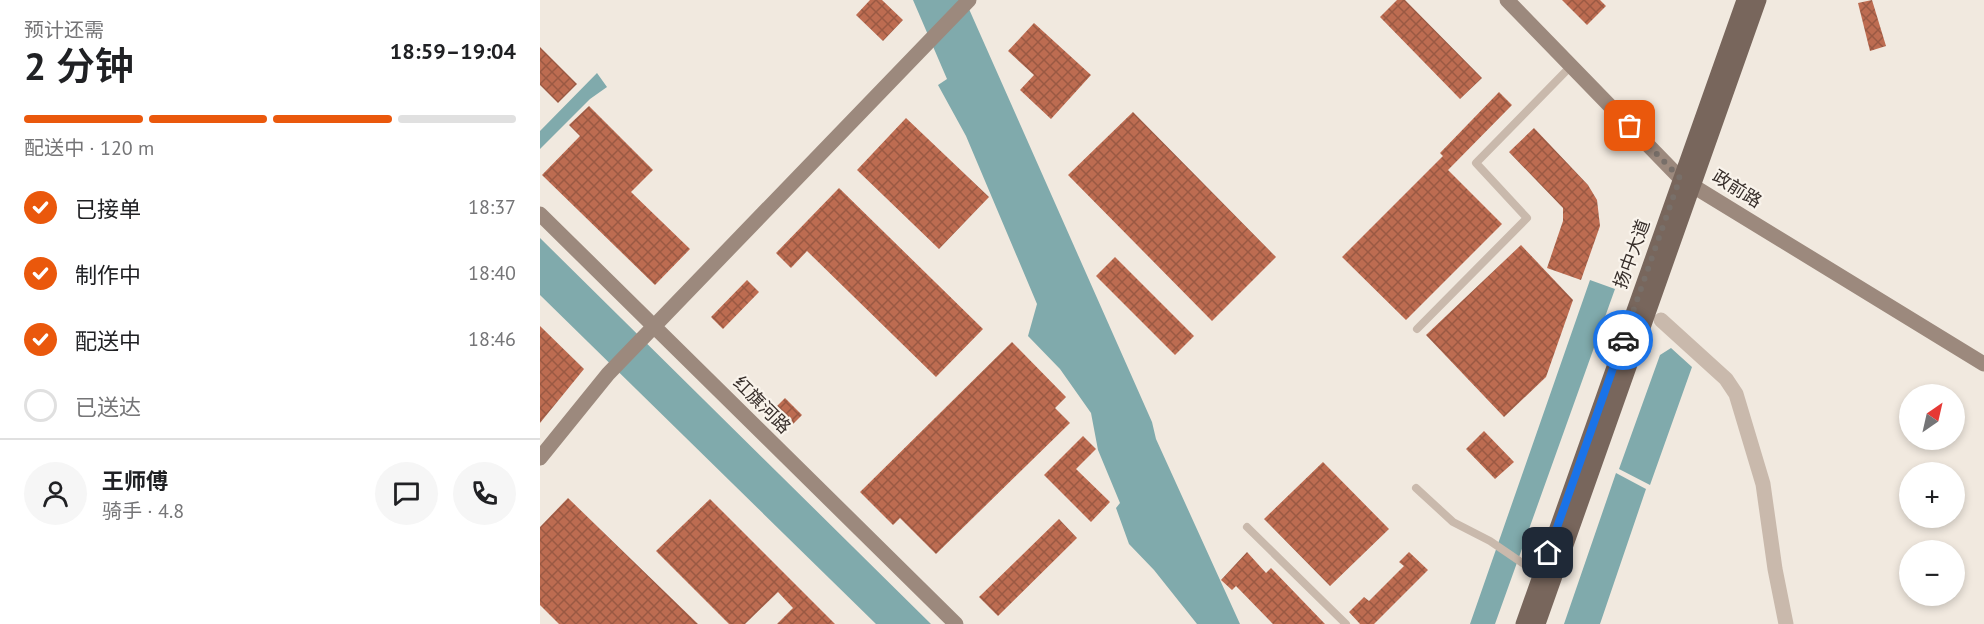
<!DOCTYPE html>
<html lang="zh">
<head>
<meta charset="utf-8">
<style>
  :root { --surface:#fff; --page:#f6f6f6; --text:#202124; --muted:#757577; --line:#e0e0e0; --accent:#ea580c }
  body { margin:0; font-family:"PT Sans","Noto Sans SC",sans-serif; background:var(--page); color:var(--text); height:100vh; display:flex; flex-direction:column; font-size:22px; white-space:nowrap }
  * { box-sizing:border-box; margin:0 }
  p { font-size:20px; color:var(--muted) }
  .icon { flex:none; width:33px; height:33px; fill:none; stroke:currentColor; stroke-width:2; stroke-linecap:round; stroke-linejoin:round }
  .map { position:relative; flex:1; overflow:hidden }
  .details { display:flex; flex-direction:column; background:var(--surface); width:540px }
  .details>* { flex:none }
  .needle { width:39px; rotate:34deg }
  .controls { position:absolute; left:1359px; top:384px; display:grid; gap:12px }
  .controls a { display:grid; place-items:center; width:66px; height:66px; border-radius:50%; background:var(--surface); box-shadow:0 3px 9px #0003; font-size:30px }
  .pin { position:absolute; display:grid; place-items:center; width:51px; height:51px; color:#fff; margin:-26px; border-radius:12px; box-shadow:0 3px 9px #0006 }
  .courier { position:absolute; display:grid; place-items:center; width:60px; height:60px; margin:-30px; border:4px solid #1a73e8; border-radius:50%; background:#fff; color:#222; box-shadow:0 2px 8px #0007 }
  .head em { font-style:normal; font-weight:600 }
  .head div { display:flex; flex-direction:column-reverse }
  .head { display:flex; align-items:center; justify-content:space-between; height:102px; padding:0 24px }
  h1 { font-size:39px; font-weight:600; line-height:45px }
  .bar { display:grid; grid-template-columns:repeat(4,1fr); gap:9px 6px; align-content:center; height:72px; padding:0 24px }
  .bar i { height:8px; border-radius:4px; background:var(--line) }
  .bar .current { background:var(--accent) }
  .bar p { grid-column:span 4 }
  .line { display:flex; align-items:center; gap:15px; padding:0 24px; border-top:2px solid var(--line) }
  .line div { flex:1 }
  .round { display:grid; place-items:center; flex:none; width:63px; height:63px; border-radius:32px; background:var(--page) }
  ol { padding:0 24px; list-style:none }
  li { display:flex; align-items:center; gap:18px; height:66px }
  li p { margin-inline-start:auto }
  li .icon { padding:6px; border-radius:50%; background:var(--accent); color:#fff; stroke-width:4 }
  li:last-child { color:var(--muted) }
  li i { width:33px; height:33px; border:3px solid var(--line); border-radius:50% }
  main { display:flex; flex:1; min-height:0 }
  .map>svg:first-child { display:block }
  .water { fill:#80aaac }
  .building { fill:url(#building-cross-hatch) }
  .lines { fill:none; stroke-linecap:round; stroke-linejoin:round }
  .lane { stroke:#c9b9ac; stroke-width:8 }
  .street { stroke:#c9b9ac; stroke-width:15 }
  .secondary { stroke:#9c897d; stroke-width:15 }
  .primary { stroke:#78665c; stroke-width:15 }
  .done { stroke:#786f69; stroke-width:6; stroke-dasharray:0 10.8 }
  .route { stroke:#1a73e8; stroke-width:8 }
  .labels { text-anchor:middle; stroke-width:4.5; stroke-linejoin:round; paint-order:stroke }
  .street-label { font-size:18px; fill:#372e2a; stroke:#f9f3eb }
</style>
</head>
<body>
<main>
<section class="details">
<div class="head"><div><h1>2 分钟</h1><p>预计还需</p></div><em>18:59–19:04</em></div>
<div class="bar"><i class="current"></i><i class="current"></i><i class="current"></i><i></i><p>配送中 · 120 m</p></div>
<ol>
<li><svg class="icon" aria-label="check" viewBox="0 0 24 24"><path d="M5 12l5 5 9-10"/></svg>已接单<p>18:37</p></li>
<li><svg class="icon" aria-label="check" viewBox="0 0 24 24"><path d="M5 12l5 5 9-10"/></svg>制作中<p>18:40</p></li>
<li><svg class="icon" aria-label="check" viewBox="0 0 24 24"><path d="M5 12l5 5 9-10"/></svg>配送中<p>18:46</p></li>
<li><i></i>已送达</li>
</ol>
<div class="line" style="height:108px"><a class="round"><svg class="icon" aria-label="person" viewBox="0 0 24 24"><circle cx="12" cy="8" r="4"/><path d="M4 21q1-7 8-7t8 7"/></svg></a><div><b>王师傅</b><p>骑手 · 4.8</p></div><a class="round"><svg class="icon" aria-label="chat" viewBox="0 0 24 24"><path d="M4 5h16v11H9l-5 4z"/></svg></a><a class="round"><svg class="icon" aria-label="phone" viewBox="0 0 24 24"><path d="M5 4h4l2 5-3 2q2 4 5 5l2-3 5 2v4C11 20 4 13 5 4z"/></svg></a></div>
</section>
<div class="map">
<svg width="1444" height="624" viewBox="0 0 1444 624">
  <defs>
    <pattern id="building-cross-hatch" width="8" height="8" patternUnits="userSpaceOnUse" patternTransform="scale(1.5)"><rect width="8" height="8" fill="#bd6c51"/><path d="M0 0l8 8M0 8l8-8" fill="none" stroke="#9a5943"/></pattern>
  </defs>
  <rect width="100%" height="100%" fill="#f1e9df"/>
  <path class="water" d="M373 0H425L612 422 616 439 700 624H657L614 570 589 544 576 508 580 503 558 450 551 413 520 369 488 336 497 304 426 136 398 85 407 79Z
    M57 73 67 87 50 99 0 149V131Z
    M0 238 391 624H336L0 295Z
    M1050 280 1075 289 955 624H930Z
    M1131 348 1152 367 1110 485 1079 469 1120 355Z
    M1076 473 1106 489 1060 624H1024Z"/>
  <path class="building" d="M330 0H342L363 20 343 41 316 15Z
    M857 0H865L942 78 920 99 840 17Z
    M1022 0H1060L1066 6 1047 25Z
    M1332 0 1346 46 1330 51 1318 3Z
    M494 23 551 75 511 119 480 90 494 75 468 51Z
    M0 47 37 84 18 103 0 85Z
    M959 92 972 105 908 170 962 224 866 320 802 257 903 156 900 153Z
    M49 106 113 170 91 192 150 249 115 285 2 175 40 136 29 125Z
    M593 112 736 257 672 321 528 175Z
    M366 118 449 197 399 249 317 170Z
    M994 128 1048 185 1057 200 1060 226 1041 280 1007 268 1023 221V208L969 152Z
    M299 188 443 329 396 377 267 251 251 268 236 253Z
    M981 245 1033 300 1006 377 964 417 886 335Z
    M575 257 654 336 635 355 556 276Z
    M207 280 219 292 183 329 171 317Z
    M0 326 44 369 0 423Z
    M472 342 526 397 515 408 530 423 396 554 360 518 353 525 320 492Z
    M245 398 262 415 250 427 233 410Z
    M944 431 974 462 955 479 926 449Z
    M543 436 556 449 536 469 570 502 551 522 504 475Z
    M783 462 849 529 790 586 724 519Z
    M28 498 158 624H19L0 605V527Z
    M170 499 295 624H237L253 608 238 592 205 624H189L116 551Z
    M519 519 537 538 458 616 439 597Z
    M707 552 726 573 731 568 785 624H733L696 586 692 590 681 580Z
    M869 552 888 570 834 624H820L809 612 824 597 829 601 864 566 859 562Z"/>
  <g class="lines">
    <path class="lane" d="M877 329 987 218 936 163 1031 66
      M876 488 913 522 950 541 1000 575
      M707 527 806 624"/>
    <path class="street" d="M1121 320 1186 379 1196 394 1223 484 1235 569 1246 624"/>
    <path class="secondary" d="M967 0 1140 178 1444 364
      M0 214 416 624
      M0 458 68 374 429 0"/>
    <path class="primary" d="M983 624 1204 0
      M998 624 1219 0"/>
  </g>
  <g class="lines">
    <path class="done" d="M1083 340 1140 178 1090 126"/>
    <path class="route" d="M1008 553 1083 340"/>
  </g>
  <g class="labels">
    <g class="street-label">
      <text transform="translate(1197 189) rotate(32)" y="6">政前路</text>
      <text transform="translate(1092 254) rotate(-70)" y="6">扬中大道</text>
      <text transform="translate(222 405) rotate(45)" y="6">红旗河路</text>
    </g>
  </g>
</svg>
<div class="controls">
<a><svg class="needle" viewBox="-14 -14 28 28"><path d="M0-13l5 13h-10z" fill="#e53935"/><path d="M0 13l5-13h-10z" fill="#757577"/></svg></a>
<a>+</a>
<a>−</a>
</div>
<div class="pin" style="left:1090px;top:126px;background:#ea580c"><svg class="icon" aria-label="bag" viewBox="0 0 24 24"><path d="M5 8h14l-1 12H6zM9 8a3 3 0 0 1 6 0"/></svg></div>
<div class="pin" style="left:1008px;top:553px;background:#1f2937"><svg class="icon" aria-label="home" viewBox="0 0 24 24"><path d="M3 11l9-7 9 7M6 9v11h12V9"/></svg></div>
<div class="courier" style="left:1083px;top:340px"><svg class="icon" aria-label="car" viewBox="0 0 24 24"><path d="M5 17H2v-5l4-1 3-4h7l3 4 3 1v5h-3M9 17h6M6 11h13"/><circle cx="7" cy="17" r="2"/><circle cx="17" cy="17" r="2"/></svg></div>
</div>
</main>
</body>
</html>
